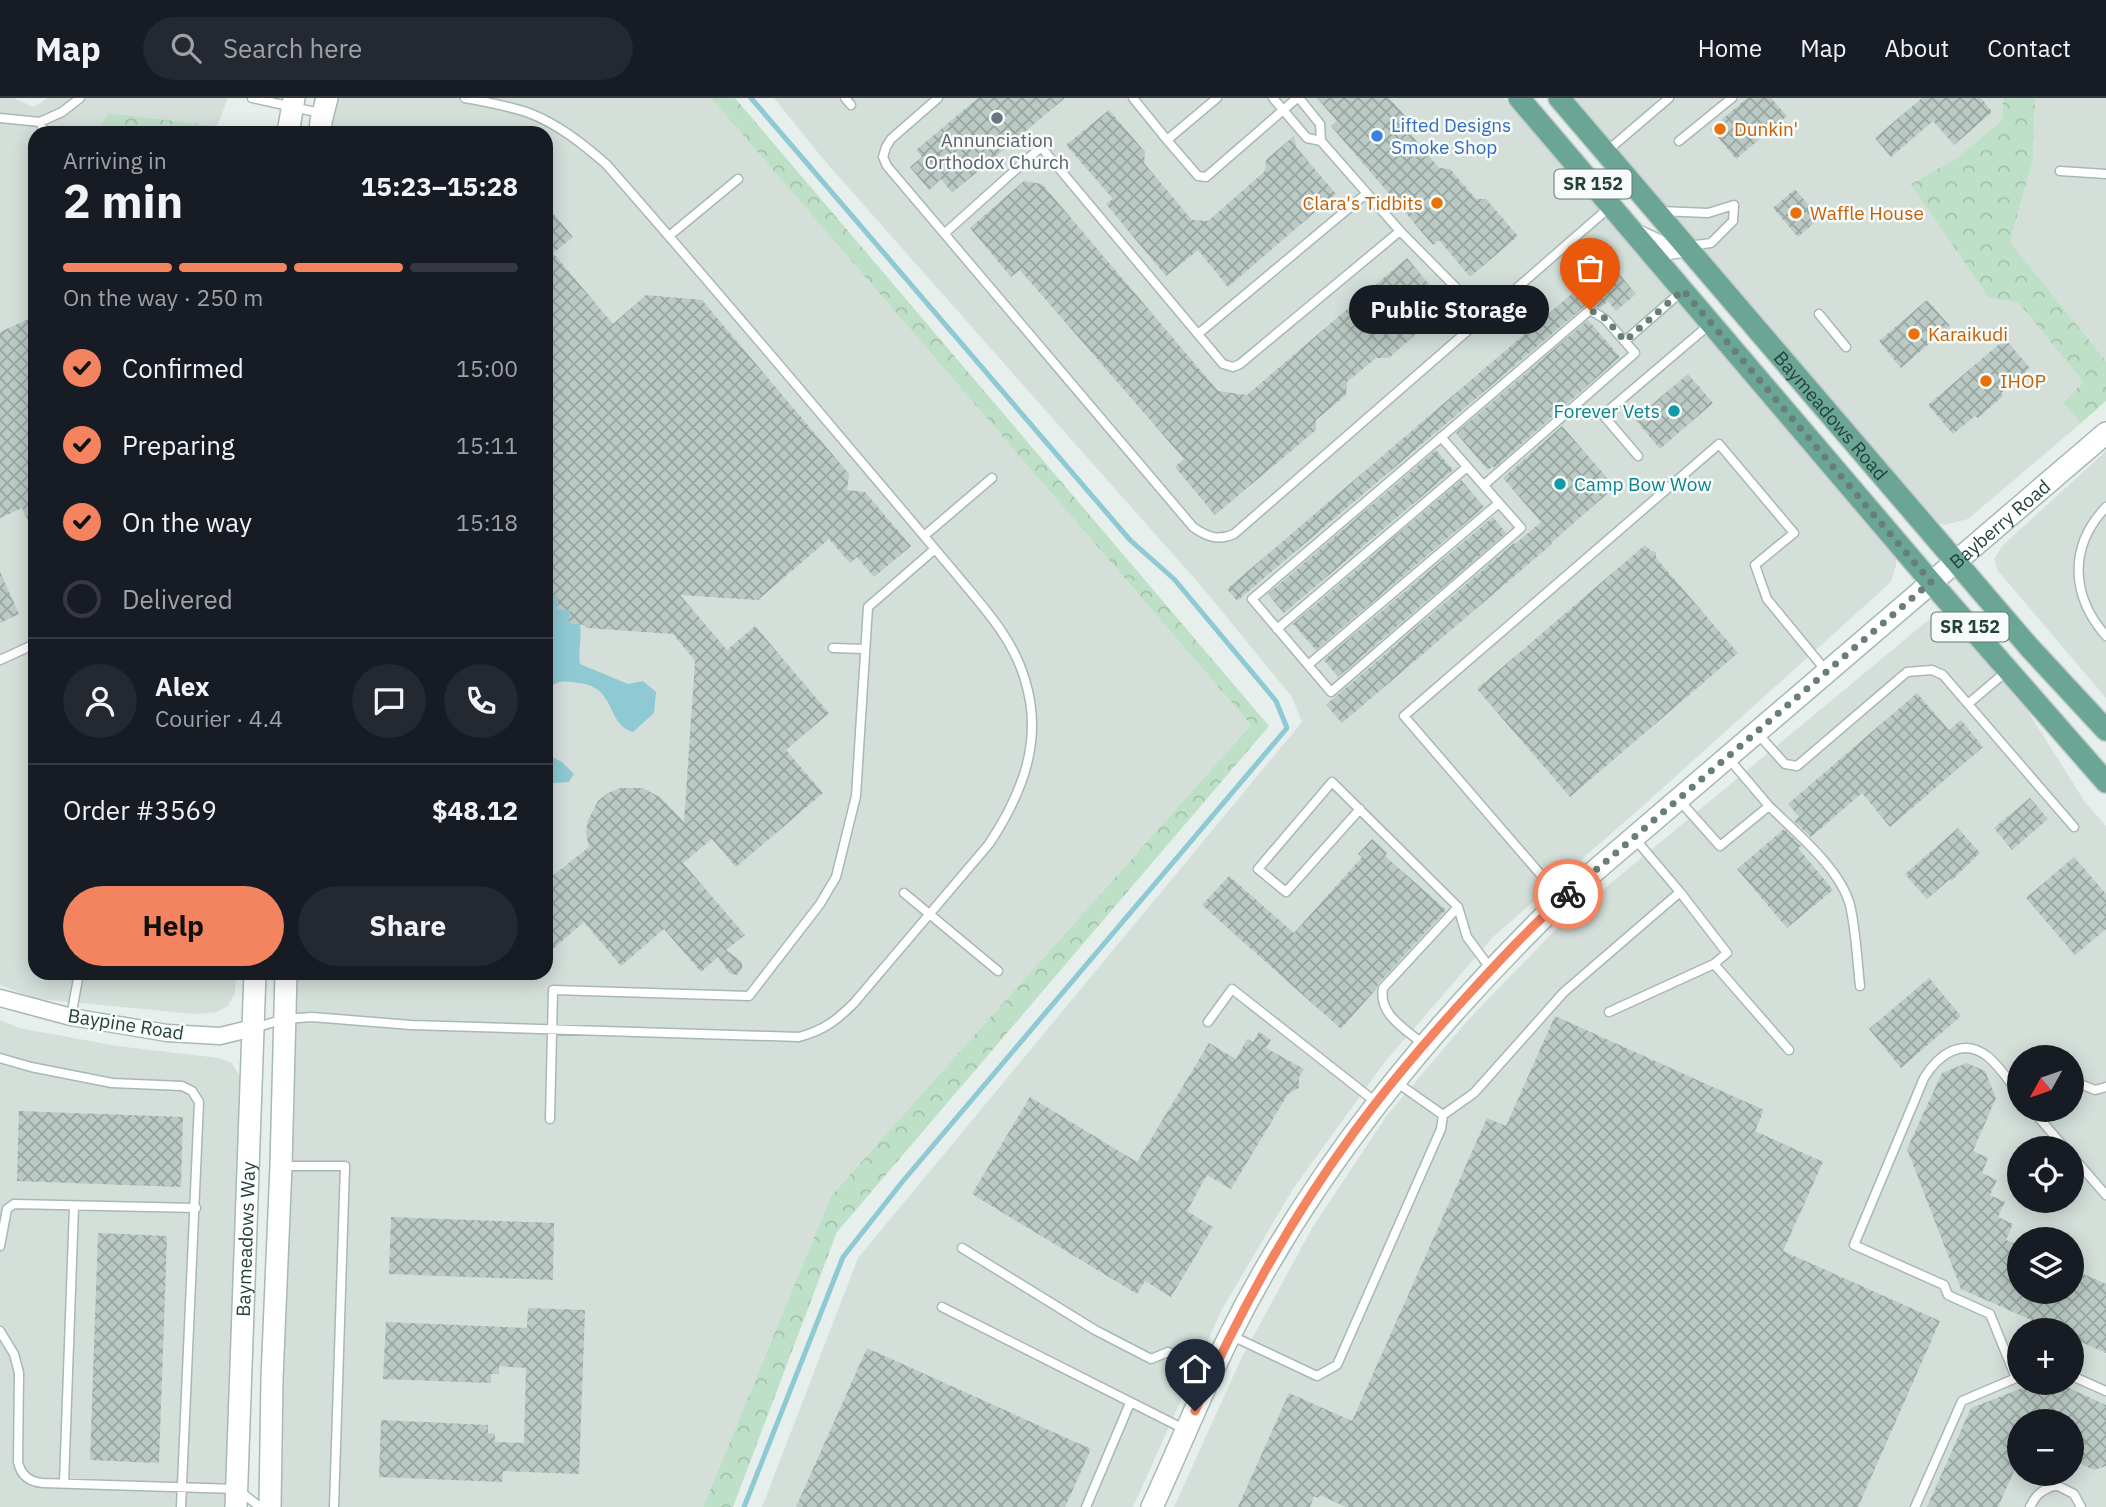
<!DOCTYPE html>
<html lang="en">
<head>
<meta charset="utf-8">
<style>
  :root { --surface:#171b24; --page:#242831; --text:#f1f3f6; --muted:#9ea1a6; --line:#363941; --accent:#f4845f }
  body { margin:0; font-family:"IBM Plex Sans",sans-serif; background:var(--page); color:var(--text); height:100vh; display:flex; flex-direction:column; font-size:26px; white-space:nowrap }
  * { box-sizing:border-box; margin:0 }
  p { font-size:23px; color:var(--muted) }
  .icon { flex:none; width:38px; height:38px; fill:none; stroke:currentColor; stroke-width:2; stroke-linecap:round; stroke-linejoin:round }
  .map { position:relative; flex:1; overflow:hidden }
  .drawer { position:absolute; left:28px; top:28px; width:525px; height:854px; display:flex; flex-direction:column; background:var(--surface); border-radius:21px; box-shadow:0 4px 18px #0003 }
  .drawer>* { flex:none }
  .needle { width:46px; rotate:230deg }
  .fabs { position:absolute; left:2007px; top:947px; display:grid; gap:14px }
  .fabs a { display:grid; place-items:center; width:77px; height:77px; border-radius:50%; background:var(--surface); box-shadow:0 4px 18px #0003; font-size:35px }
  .pin { position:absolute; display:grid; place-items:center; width:60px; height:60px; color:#fff; margin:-72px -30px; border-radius:50% 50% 50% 0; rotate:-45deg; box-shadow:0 0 7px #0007 }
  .pin .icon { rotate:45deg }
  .courier { position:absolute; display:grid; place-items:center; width:70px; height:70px; margin:-35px; border:5px solid #f4845f; border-radius:50%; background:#fff; color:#222; box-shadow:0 2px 9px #0007 }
  .bubble { position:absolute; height:49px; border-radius:24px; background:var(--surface); box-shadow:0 4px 18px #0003; font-size:23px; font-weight:700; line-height:49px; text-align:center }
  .head em { font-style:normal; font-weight:700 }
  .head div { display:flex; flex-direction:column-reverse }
  .head { display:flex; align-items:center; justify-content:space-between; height:119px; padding:0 35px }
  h1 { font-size:46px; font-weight:700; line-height:52px }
  .bar { display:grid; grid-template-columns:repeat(4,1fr); gap:10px 7px; align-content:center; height:84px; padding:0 35px }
  .bar i { height:9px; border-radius:5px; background:var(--line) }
  .bar .selected { background:var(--accent) }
  .bar p { grid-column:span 4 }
  .line { display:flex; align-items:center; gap:18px; padding:0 35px; border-top:2px solid var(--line) }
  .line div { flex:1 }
  .round { display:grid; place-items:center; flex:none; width:74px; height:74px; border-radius:37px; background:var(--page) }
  ol { padding:0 35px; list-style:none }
  li { display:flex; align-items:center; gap:21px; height:77px }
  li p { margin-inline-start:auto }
  li .icon { padding:7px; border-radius:50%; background:var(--accent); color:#111; stroke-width:4 }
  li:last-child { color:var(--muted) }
  li i { width:38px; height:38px; border:4px solid var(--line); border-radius:50% }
  .primary-button { display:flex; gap:14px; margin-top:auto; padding:14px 35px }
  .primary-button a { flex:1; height:80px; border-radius:42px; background:var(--accent); color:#111; font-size:28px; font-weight:700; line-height:80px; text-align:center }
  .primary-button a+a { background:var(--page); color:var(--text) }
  header { display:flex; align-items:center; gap:42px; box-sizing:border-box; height:98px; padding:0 35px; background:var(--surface); border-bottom:2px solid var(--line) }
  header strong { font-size:33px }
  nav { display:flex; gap:38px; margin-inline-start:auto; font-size:24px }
  .search { width:490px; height:63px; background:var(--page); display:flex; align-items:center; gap:18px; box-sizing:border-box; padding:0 24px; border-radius:38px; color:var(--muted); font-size:26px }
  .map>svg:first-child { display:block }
  .built { fill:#d4dfda; fill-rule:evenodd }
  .forest { fill:url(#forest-crowns) }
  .water { fill:#8ec9d4 }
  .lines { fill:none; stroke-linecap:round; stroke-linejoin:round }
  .stream { stroke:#8ec9d4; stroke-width:5 }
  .building { fill:url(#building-cross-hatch) }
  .service-casing { stroke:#a8b8b2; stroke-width:11 }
  .minor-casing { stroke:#a8b8b2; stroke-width:19 }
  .tertiary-casing { stroke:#a8b8b2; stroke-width:24 }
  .secondary-casing { stroke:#a4bbb3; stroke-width:24 }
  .primary-casing { stroke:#c2cac8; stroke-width:24 }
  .service { stroke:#fff; stroke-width:8 }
  .minor { stroke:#fff; stroke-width:16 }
  .tertiary { stroke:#fff; stroke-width:21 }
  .secondary { stroke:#fff; stroke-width:21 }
  .primary { stroke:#6aa596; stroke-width:21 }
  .done { stroke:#687f78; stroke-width:7; stroke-dasharray:0 12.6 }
  .route { stroke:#f4845f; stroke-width:9 }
  .worship-dot { fill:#6b7280; stroke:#f7fbf9; stroke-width:2.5 }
  .food-dot { fill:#e8710a; stroke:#f7fbf9; stroke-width:2.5 }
  .shop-dot { fill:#3f7fe0; stroke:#f7fbf9; stroke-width:2.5 }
  .culture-dot { fill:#0f9aa8; stroke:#f7fbf9; stroke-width:2.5 }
  .labels { text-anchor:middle; stroke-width:5; stroke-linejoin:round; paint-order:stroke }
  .shield { fill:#f7fbf9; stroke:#637a73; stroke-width:2 }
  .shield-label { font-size:18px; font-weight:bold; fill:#24423a }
  .shop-label { font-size:19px; fill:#366cbe; stroke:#f7fbf9; text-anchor:start }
  .food-label { font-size:19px; fill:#c56008; stroke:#f7fbf9; text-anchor:start }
  .worship-label { font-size:19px; fill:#5b616d; stroke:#f7fbf9 }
  .culture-label { font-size:19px; fill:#0d838f; stroke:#f7fbf9; text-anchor:end }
  .street-label { font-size:19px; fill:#24423a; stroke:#f7fbf9 }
</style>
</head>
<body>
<header>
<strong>Map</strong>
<div class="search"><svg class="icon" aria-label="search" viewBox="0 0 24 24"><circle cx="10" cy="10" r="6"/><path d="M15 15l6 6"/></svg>Search here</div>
<nav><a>Home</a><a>Map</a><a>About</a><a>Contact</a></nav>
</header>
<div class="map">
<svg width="2106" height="1409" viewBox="0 0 2106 1409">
  <defs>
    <pattern id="forest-crowns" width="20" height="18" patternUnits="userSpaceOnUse" patternTransform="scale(1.75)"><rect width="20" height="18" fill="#bfe0c8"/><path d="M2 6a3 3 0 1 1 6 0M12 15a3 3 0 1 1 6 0" fill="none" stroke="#a4c1ad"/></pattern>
    <pattern id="building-cross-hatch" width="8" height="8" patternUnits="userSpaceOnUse" patternTransform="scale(1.75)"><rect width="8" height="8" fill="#bbcac4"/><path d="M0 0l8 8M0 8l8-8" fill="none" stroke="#98a6a0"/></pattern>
  </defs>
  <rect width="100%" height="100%" fill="#e6efeb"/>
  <path class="built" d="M0 0H14L33 9 48 0H228L217 28 110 15 96 35H35V875H236L235 895 228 908 216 914 196 916 37 901 0 887Z
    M336 0H711L1251 627 831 1098 703 1409H276L296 875H546V35H331Z
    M774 0H1504L1888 447 1896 459V467L1891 484 1645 706 1494 838 1384 965 1293 1091 1221 1213 1133 1409H762L858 1160 1302 624 1292 599 1202 489 824 62Z
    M1571 0H2003L2002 22 1958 59 1911 86 2018 204 2083 284 2063 305 2081 325 1968 421 1945 427 1933 424Z
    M2035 0H2106V263L2010 144 2033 61Z
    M2106 353V600L1998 473 1994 461 2002 448Z
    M1940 519 1955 526 2020 601 2085 704 2106 728V1409H1174L1240 1263 1312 1130 1388 1016 1468 922 1558 829 1926 524ZM2020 959H2072V1012H2020ZM2020 1050H2072V1102H2020ZM2020 1141H2072V1194H2020ZM2020 1232H2072V1284H2020ZM2020 1323H2072V1376H2020Z
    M0 922 19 930 117 948 219 960 232 965 242 982 227 1409H0Z"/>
  <path class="forest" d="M711 0H735L1269 628 837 1134 733 1409H703L831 1098 1251 627Z
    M2003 0H2035L2033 61 2010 144 2106 263V303L2081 325 2063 305 2083 284 2018 204 1989 200 1911 86 1958 59 2002 22Z
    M109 15 217 28 221 35H96Z"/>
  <path class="water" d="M546 497 558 498 557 511 570 512V525L580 526C582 540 578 552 580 566L628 586 643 583 656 594 654 615 633 634C610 628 614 599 593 589 587 585 578 585 571 584 560 582 553 585 546 593Z
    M546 656 562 664 574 676 569 684 553 685 546 681Z"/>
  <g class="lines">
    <path class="stream" d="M744 1409 843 1159 903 1083 1287 630 1276 603 1174 481 1130 442 751 0"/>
  </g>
  <path class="building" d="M978 0H1065L952 95 941 81 929 92 910 69 922 59 916 52Z
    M1317 0H1389L1408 21V33L1439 70 1450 71 1476 101H1486L1518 138 1470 179 1439 142 1433 147 1331 28 1337 23Z
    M1747 0H1771L1787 18 1736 61 1711 31Z
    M1922 0H1981L1992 14 1954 47 1933 23 1891 59 1875 40Z
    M1109 12 1145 54 1144 65 1192 122 1208 123 1265 73 1266 62 1294 38 1296 49 1336 96 1228 189 1198 152 1166 178 1106 106 1113 101 1066 47Z
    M1024 83 1042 86 1218 293 1247 297 1407 160 1443 203 1437 208H1460L1430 235 1418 234 1389 260H1376L1347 284 1346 297 1316 322V332L1215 417 1175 369 1184 361 1020 172 1011 179 970 130Z
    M1795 91 1820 120 1798 139 1773 110Z
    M546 107 573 139 553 155 613 226 646 197 702 202 849 376 847 392 865 394 911 448 874 479 857 459 850 465 829 441 758 502 680 497 727 552 755 528 829 615 786 652 823 695 736 769 712 741 683 765 745 837 726 852 742 864V871L737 877 729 875 718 859 701 874 664 831 621 868 584 824 546 857V783L589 749 586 735 588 722 598 703 608 695 620 690H643L661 700 684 724 695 563 673 536 587 530 584 527 569 525 570 512 557 511 558 498 546 497Z
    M1609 164 1636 196 1616 213 1608 203 1600 210 1590 206 1586 207 1237 503 1227 491Z
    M1927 202 1950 228 1901 270 1879 243Z
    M35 218V437L22 410 0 420V234Z
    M1588 222 1620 259 1494 370 1493 368 1488 372 1456 335Z
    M2005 241 2030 270 2001 295 2003 298 1978 320 1975 318 1953 336 1928 307Z
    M1688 276 1713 305 1660 351 1635 321Z
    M1562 328 1615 389 1551 445 1552 446 1342 625 1326 607 1514 445 1515 446 1541 424 1503 380Z
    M1436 352 1453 372 1284 515 1268 496Z
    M1461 382 1484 409 1316 552 1293 526Z
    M1493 419 1506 435 1338 579 1324 562Z
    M1645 447 1651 453 1656 454V460L1738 555 1570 699 1477 591Z
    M0 474 19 516 0 525Z
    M1917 595 1949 632 1961 622 1983 649 1890 729 1862 695 1811 739 1794 723 1799 719 1788 706Z
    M2030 700 2048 721 2012 752 1994 730Z
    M1958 730 1980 755 1951 783 1950 781 1927 801 1905 776Z
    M1784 731 1801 748 1798 750 1833 792 1787 830 1737 771Z
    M1372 741 1387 755 1385 758 1446 812 1378 886 1376 891 1341 931 1202 807 1229 778 1294 835 1362 759 1358 756Z
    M2074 759 2106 796V831L2075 857 2026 800Z
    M1929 880 1961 918 1901 970 1869 931Z
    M1555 918 1764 1012 1755 1033 1823 1064 1783 1153 1940 1223 1858 1409H1346L1320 1397 1318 1400 1314 1398 1310 1409H1238L1289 1295 1352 1323 1487 1020 1506 1028Z
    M1259 934 1271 942 1266 950 1304 971 1299 979V990L1288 996 1231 1091 1207 1077 1187 1113 1213 1129 1171 1199 1145 1183 1137 1196 972 1096 1030 999 1137 1064 1209 945 1236 961 1247 941 1253 944Z
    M1967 965 1985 973 1996 1000 1973 1053 1988 1060 1982 1075 1997 1082 1990 1097 2005 1104 1998 1119 2013 1126 2006 1142 2020 1148V1194H2072V1171L2106 1186V1255L2072 1240V1232H2054L1961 1191 1907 1051 1942 975Z
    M19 1013 183 1019 181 1089 17 1083Z
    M391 1119 554 1125 553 1182 389 1176Z
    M98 1135 167 1138 159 1365 90 1362Z
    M528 1210 585 1212 579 1376 503 1373 502 1384 379 1379 381 1322 488 1327V1335L495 1336V1344L524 1345 526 1270 499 1268V1276H491V1285L383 1281 386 1224 527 1230Z
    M867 1250 1091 1351 1065 1409H796Z
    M2038 1284H2056L2106 1307V1368L2094 1372 2072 1362V1323H2020V1370L2015 1371 1998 1409H1927L1971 1310Z"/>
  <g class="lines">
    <g class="service-casing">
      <path id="service" d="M252 0 320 15
        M845 0 851 7
        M938 0 891 41 886 49 883 59 887 68 1193 429C1207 439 1218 443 1234 436L1611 108
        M1133 0 1167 42 1217 0
        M1273 0 1307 40 1321 43 1400 133 1484 218
        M1299 0 1320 26 1321 43
        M0 20 40 24
        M45 35 40 24 62 14 80 0
        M1167 42 1198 78 1206 79 1297 0
        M1679 43 1732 0
        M1607 53 1669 0
        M2060 73 2106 76
        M1660 113 1708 115 1734 107 1733 123 1711 145 1688 148
        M945 135 1041 49 1223 266 1233 269 1240 266 1400 133
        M669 138 738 81
        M1819 216 1846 249
        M1198 236 1367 95
        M1625 243 1681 194
        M1441 339 1521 430 1331 594 1252 501 1590 212 1605 221 1635 255 1484 387
        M1638 358 1603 317 1709 227
        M2106 409C2068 449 2071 498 2106 538
        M924 438 992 380
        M1277 531 1467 369
        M833 550 865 551
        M0 562 35 546
        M1308 567 1499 405
        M2008 572 1968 606 2074 729
        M1758 636 1785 666 1797 668 1907 574 1932 572 1943 577 1968 606
        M1679 702 1720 748 1769 708 1729 661
        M1769 708C1795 734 1840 770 1850 807 1856 833 1857 861 1860 888
        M1360 711 1286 794 1258 771 1332 684 1458 809 1467 839 1491 871
        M1680 794 1727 855 1714 866 1789 952
        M904 795 998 873
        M1560 799 1404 618 1719 346 1794 435 1755 467 1767 501 1827 574
        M1609 914 1714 866
        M71 919 79 875
        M1208 924 1232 891 1377 1005
        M255 930 284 921 312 919 411 927 799 939C824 932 836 923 854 905L989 746C1022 696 1044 642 1025 582 1013 540 983 509 956 476 935 451 913 425 892 400 797 288 703 176 606 66 583 46 558 26 529 15 509 8 486 4 465 0
        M1424 947C1406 931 1378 917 1383 890L1458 809
        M0 960 31 969 112 985 182 988 192 993 199 1004 181 1409
        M1396 984 1443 1017 1474 995 1564 894 1680 794 1636 742
        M2080 986 2095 992 2106 989
        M2020 997C2010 985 2000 968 1987 958 1962 939 1938 957 1924 980L1854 1147 1944 1187 1948 1197 1990 1216 2016 1280 2020 1278
        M2032 1012 2065 1050
        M550 1021 553 892 749 898 820 806 836 779 856 698 868 509 935 451
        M2072 1058 2106 1097
        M283 1068H345L334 1409
        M0 1148 7 1111 14 1106 196 1110
        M962 1150 1095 1232 1151 1261 1168 1254 1209 1273
        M942 1209 1184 1331
        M0 1233 14 1256 19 1275 18 1364C21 1378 30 1384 43 1385L237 1391 260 1409
        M1232 1238 1317 1278 1337 1267 1441 1031 1443 1017
        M2072 1278 2106 1293
        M64 1385 74 1108
        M1086 1409 1130 1305
        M1915 1409 1962 1303 2016 1280
        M2030 1409C2036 1396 2042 1392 2056 1387L2074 1396 2081 1409"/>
    </g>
    <g class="minor-casing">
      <path id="minor" d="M0 900 71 919 167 935 220 938 253 930"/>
    </g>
    <g class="tertiary-casing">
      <g id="tertiary">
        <path d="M288 35 294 0"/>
        <path d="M320 35 321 23 327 0"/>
        <path id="s1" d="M236 1409 255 875"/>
        <path d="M270 1409 272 1280 281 1068 286 875"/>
        <path id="s2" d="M1152 1409C1178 1353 1201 1295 1229 1239 1312 1072 1430 930 1562 801L2106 335"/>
      </g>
    </g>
    <g class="secondary-casing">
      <path id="secondary" d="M1636 137 1665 151 1685 148"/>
    </g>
    <g class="primary-casing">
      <g id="primary">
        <path d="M1519 0 1931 484 2106 684"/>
        <path id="s3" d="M1559 0 2029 549 2106 632"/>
      </g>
    </g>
    <use href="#service" class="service"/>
    <use href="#minor" class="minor"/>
    <use href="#tertiary" class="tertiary"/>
    <use href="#secondary" class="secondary"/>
    <use href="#primary" class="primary"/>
  </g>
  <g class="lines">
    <path class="done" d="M1568 796 1931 484 1683 192 1625 243 1605 220 1590 212"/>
    <path class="route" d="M1195 1313C1238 1216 1290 1122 1352 1037 1387 988 1427 942 1467 898 1499 863 1532 827 1568 796"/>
  </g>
  <circle class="worship-dot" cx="997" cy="20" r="7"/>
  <g class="food-dot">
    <circle cx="1720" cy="31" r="7"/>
    <circle cx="1437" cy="105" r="7"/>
    <circle cx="1796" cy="115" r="7"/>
    <circle cx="1914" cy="236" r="7"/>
    <circle cx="1986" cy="283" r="7"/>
  </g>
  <circle class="shop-dot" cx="1377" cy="38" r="7"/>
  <g class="culture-dot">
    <circle cx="1674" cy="313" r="7"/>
    <circle cx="1560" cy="386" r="7"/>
  </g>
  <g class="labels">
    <g class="shield">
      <rect x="1554.5" y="71.5" width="77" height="29" rx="5"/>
      <rect x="1931.5" y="514.5" width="77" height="29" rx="5"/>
    </g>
    <g class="shield-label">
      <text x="1593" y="92">SR 152</text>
      <text x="1970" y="535">SR 152</text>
    </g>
    <g class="shop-label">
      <text x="1391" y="34">Lifted Designs<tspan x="1391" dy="22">Smoke Shop</tspan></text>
    </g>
    <g class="food-label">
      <text x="1734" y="38">Dunkin'</text>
      <text x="1423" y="112" text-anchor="end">Clara's Tidbits</text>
      <text x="1810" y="122">Waffle House</text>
      <text x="1928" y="243">Karaikudi</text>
      <text x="2000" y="290">IHOP</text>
    </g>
    <g class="worship-label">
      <text x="997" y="49">Annunciation<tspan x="997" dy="22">Orthodox Church</tspan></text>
    </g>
    <g class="culture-label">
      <text x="1660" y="320">Forever Vets</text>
      <text x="1574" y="393" text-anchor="start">Camp Bow Wow</text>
    </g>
    <g class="street-label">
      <text dy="7" stroke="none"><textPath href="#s3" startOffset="418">Baymeadows Road</textPath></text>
      <text dy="7" stroke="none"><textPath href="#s2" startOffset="1316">Bayberry Road</textPath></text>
      <text transform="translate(126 926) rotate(9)" y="7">Baypine Road</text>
      <text dy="7" stroke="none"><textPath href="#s1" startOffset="268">Baymeadows Way</textPath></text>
    </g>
  </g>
</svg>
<div class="fabs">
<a><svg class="needle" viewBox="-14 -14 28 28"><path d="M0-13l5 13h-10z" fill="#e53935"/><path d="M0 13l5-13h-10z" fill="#9ea1a6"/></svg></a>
<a><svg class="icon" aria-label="locate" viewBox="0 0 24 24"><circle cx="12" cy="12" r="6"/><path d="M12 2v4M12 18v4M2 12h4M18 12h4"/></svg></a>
<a><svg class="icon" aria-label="layers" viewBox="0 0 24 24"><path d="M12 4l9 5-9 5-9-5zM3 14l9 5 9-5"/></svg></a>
<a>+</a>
<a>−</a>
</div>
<div class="pin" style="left:1590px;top:212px;background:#ea580c"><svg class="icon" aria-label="bag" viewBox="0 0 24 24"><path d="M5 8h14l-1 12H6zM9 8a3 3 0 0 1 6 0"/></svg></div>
<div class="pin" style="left:1195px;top:1313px;background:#1f2937"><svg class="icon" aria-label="home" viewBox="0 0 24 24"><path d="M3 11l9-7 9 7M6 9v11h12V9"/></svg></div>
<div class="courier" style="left:1568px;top:796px"><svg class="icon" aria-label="bike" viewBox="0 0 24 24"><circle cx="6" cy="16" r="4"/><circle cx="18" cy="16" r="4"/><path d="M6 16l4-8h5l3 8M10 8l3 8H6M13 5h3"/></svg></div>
<div class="bubble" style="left:1349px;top:187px;width:200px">Public Storage</div>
<section class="drawer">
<div class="head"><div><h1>2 min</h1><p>Arriving in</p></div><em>15:23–15:28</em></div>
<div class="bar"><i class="selected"></i><i class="selected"></i><i class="selected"></i><i></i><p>On the way · 250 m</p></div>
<ol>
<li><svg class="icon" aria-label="check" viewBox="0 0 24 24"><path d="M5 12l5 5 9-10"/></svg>Confirmed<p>15:00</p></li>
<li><svg class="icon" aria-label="check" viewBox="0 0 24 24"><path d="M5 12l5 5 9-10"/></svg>Preparing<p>15:11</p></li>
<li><svg class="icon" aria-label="check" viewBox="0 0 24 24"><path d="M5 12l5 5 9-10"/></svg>On the way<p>15:18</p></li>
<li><i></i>Delivered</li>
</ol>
<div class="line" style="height:126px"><a class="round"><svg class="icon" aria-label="person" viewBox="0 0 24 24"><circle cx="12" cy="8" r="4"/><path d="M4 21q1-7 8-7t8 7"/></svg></a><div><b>Alex</b><p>Courier · 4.4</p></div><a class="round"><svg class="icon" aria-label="chat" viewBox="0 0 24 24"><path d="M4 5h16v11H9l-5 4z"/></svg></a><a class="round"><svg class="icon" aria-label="phone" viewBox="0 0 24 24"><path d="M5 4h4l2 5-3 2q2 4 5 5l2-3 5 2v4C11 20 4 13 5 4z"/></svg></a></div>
<div class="line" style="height:91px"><div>Order #3569</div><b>$48.12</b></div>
<div class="primary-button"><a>Help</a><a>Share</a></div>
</section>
</div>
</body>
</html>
